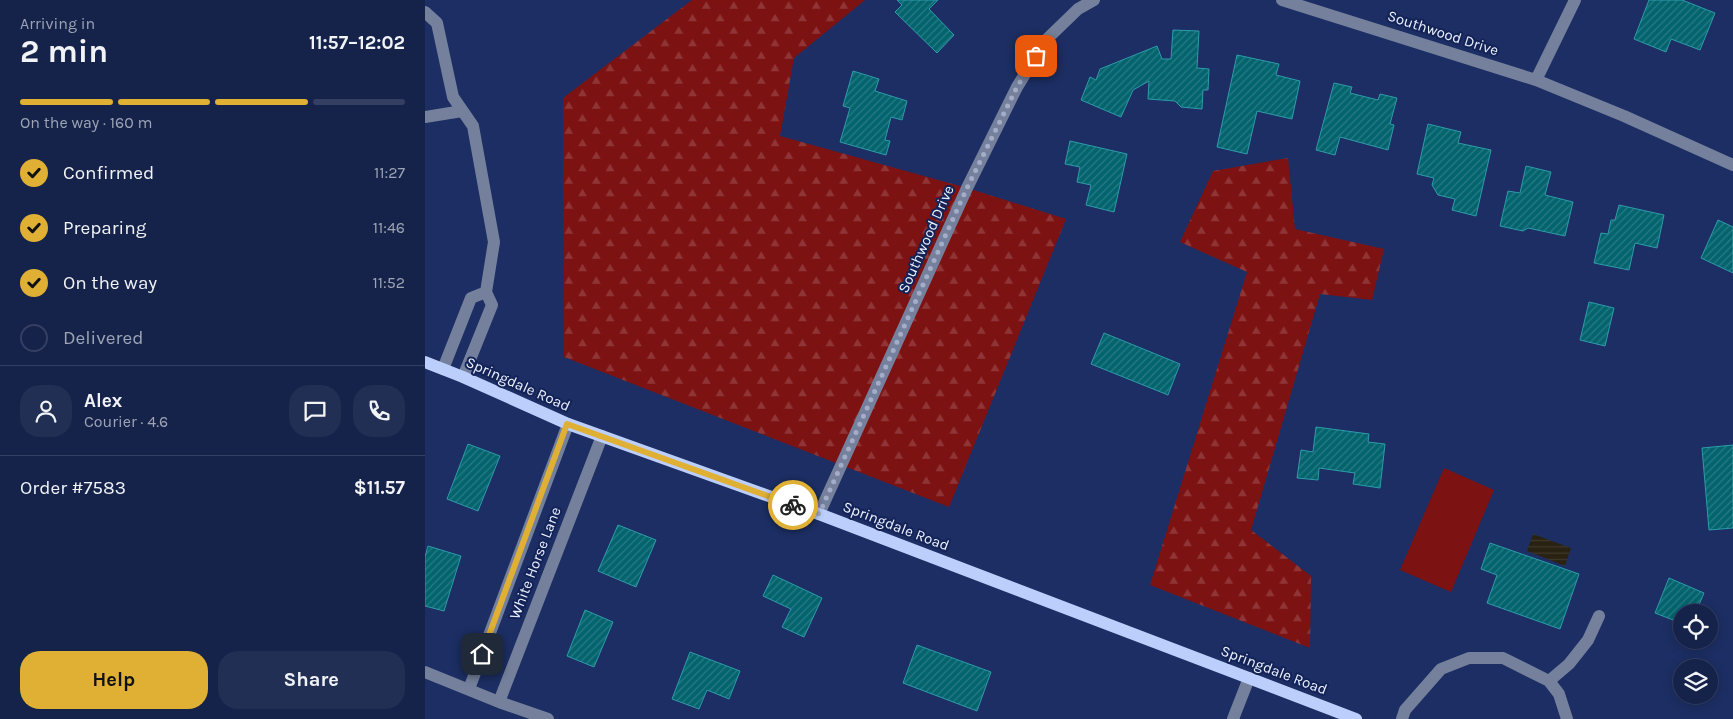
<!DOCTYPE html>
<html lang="en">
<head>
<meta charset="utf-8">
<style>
  :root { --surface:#15224a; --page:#222f54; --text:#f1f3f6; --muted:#9da4b5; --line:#343f62; --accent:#dfb034 }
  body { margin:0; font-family:Karla,sans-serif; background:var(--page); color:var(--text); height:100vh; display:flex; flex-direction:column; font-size:19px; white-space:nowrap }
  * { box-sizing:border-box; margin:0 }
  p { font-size:16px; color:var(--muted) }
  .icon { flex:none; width:28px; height:28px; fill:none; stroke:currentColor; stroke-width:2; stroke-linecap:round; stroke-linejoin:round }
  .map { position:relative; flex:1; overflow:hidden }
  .sheet { display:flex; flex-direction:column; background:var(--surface); width:425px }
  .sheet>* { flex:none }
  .tools { position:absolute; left:1248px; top:604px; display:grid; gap:10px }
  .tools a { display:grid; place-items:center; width:45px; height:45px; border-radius:50%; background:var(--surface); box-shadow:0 2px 12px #0003,0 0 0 1px var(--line); font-size:25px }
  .pin { position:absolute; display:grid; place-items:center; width:42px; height:42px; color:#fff; margin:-21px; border-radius:10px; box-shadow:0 2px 8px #0006 }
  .courier { position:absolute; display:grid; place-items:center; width:50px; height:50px; margin:-25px; border:4px solid #dfb034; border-radius:50%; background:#fff; color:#222; box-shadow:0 1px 6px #0007 }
  .headline em { font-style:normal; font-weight:700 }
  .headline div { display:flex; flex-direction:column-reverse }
  .headline { display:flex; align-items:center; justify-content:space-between; height:85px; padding:0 20px }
  h1 { font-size:32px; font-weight:700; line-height:38px }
  .bar { display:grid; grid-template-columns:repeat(4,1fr); gap:8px 5px; align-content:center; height:60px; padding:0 20px }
  .bar i { height:6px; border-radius:4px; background:var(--line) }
  .bar .selected { background:var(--accent) }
  .bar p { grid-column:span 4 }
  .line { display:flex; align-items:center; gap:12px; padding:0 20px; border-top:1px solid var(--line) }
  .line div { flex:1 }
  .round { display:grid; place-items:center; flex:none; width:52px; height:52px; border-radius:20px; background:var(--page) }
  ol { padding:0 20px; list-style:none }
  li { display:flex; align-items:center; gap:15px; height:55px }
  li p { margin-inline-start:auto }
  li .icon { padding:5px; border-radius:50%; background:var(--accent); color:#111; stroke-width:4 }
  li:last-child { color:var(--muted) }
  li i { width:28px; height:28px; border:2px solid var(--line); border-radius:50% }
  .action { display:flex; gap:10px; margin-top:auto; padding:10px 20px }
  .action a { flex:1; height:58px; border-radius:20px; background:var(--accent); color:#111; font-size:20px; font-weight:700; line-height:58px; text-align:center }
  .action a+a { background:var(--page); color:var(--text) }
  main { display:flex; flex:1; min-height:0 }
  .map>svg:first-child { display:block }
  .green { fill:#7d1213 }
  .forest { fill:url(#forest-firs) }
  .water { fill:url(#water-rules) }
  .building { fill:url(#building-hatch); stroke:#2e9caa }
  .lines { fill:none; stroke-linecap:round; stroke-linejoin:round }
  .minor { stroke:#75819c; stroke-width:12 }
  .major { stroke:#bccffc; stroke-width:12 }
  .done { stroke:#a3adc8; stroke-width:5; stroke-dasharray:0 9 }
  .route { stroke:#dfb034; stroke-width:6 }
  .labels { text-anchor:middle; stroke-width:4; stroke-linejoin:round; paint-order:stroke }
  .street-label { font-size:15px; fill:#ebf1ff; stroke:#132358 }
</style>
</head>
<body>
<main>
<section class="sheet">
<div class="headline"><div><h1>2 min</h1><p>Arriving in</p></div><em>11:57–12:02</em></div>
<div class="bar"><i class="selected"></i><i class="selected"></i><i class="selected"></i><i></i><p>On the way · 160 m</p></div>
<ol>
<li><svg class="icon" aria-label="check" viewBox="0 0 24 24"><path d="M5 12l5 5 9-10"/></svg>Confirmed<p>11:27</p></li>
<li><svg class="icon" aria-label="check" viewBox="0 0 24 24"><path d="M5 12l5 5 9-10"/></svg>Preparing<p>11:46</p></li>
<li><svg class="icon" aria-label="check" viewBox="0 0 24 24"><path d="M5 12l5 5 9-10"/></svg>On the way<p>11:52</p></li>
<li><i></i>Delivered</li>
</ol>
<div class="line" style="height:90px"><a class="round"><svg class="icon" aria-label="person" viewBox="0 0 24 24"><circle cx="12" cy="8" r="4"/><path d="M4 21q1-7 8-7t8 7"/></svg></a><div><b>Alex</b><p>Courier · 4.6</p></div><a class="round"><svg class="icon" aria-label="chat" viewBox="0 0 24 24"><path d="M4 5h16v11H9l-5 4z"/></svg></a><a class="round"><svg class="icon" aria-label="phone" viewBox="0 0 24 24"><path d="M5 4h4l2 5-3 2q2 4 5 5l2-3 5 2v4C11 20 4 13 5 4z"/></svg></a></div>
<div class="line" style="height:65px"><div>Order #7583</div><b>$11.57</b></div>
<div class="action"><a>Help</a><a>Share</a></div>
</section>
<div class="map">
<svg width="1308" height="719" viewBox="0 0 1308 719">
  <defs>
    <pattern id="forest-firs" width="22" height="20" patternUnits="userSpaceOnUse" patternTransform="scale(1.25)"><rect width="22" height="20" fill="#7d1213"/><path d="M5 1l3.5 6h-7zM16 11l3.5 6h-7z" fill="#903536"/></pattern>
    <pattern id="water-rules" width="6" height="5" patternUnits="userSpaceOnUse" patternTransform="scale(1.25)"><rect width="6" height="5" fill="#292212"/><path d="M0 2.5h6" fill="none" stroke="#3e382a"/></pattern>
    <pattern id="building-hatch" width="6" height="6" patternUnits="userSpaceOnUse" patternTransform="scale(1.25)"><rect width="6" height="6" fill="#03646e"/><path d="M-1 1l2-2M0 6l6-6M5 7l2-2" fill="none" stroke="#287b84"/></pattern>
  </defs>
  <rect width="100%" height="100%" fill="#1c2e63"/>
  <path class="green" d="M1019 468 1069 490 1026 592 975 570Z"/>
  <path class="forest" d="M267 0H440L369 58 355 136 542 188 641 219 524 507 139 357 138 98Z
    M863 158 870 229 959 249 947 300 895 294 826 530 886 576 885 648 725 585 822 272 755 242 788 171Z"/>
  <path class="water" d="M1108 534 1146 548 1140 566 1102 551Z"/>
  <path class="building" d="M472 0H513L504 9 529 35 512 53 470 12 477 5Z
    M1224 0H1257L1290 13 1275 50 1246 39 1241 52 1209 39Z
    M748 30 774 31 772 68 784 69 783 90H778L777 109 756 107 750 101 723 99 724 81 708 90 696 117 656 100 665 77 671 80 675 69 732 46 737 59H746Z
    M812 55 854 64 851 75 875 81 867 119 832 111 822 154 792 147Z
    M428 71 454 79 450 91 482 101 477 120 466 117 460 140 465 141 461 155 415 142 425 108 418 106Z
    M909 83 927 87 925 93 953 100 955 94 972 98 965 124 969 125 963 150 915 137 910 155 891 150Z
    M1003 124 1036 132 1033 143 1066 150 1051 216 1027 210 1030 199 1013 195 1007 185 1009 178 992 174Z
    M645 141 702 154 689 212 661 205 666 185 652 182 655 167 640 164Z
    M1101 166 1126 172 1120 195 1148 202 1140 236 1103 228 1098 231 1075 226 1083 191 1095 193Z
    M1194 205 1239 215 1232 248 1210 243 1204 270 1169 263 1176 233 1183 234 1186 220H1190Z
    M1293 220 1308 227V273L1276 258Z
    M1164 302 1189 308 1180 346 1155 340Z
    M679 333 755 364 743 395 666 364Z
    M891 427 944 434 943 442 960 444 955 488 928 484 930 473 894 468 893 480 872 478 876 450 888 452Z
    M43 444 75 456 53 511 22 499Z
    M1308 445V528L1284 530 1277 448Z
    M193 525 231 540 211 587 173 571Z
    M1065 543 1154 574 1135 629 1062 603 1072 575 1056 569Z
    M3 546 36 556 19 611 0 606V557Z
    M348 575 397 598 379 637 357 627 366 609 338 596Z
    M1244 578 1279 593 1271 612H1256V623L1230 613Z
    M160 610 188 622 169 667 142 656Z
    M492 645 566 672 552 711 478 683Z
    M265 652 315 671 304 699 282 690 274 709 247 699Z"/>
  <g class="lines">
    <path class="minor" d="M857 0 1111 80 1199 116 1308 165
      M0 12 12 23 28 97 48 126 69 242 61 292
      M1111 80 1150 0
      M0 117 37 111
      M18 369 46 298 61 292 67 305 38 377
      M394 514 542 188 592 87 621 40 653 9 669 0
      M0 672 74 702 123 719
      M44 689 143 424
      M74 702 177 436
      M808 719 824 678
      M977 719 980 710 1016 669 1044 658H1078L1124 681
      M1142 719 1134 694 1124 681 1144 664 1163 640 1174 616"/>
    <path class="major" d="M0 362 38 377 143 424 394 514 931 719"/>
  </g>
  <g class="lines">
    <path class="done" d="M368 505 394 514 542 188 592 87 611 56"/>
    <path class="route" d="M57 654 142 424 368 505"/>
  </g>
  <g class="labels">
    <g class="street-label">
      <text transform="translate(1018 33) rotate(18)" y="5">Southwood Drive</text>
      <text transform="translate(501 239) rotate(-66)" y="5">Southwood Drive</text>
      <text transform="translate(93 384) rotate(24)" y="5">Springdale Road</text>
      <text transform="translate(471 526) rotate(21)" y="5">Springdale Road</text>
      <text transform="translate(110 563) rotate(-69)" y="5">White Horse Lane</text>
      <text transform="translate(849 670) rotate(21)" y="5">Springdale Road</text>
    </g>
  </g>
</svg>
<div class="tools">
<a><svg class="icon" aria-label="locate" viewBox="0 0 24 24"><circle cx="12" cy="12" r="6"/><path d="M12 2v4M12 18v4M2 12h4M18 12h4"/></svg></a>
<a><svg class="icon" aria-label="layers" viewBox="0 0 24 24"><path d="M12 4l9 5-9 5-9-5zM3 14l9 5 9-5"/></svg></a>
</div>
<div class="pin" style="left:611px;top:56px;background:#ea580c"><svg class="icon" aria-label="bag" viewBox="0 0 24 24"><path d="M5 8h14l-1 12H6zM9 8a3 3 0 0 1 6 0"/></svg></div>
<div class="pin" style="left:57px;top:654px;background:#1f2937"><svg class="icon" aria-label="home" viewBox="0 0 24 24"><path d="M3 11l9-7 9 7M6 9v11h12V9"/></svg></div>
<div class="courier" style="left:368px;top:505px"><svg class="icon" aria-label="bike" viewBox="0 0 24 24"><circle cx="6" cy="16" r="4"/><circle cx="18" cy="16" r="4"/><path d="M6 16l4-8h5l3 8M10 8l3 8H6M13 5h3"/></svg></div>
</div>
</main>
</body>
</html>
